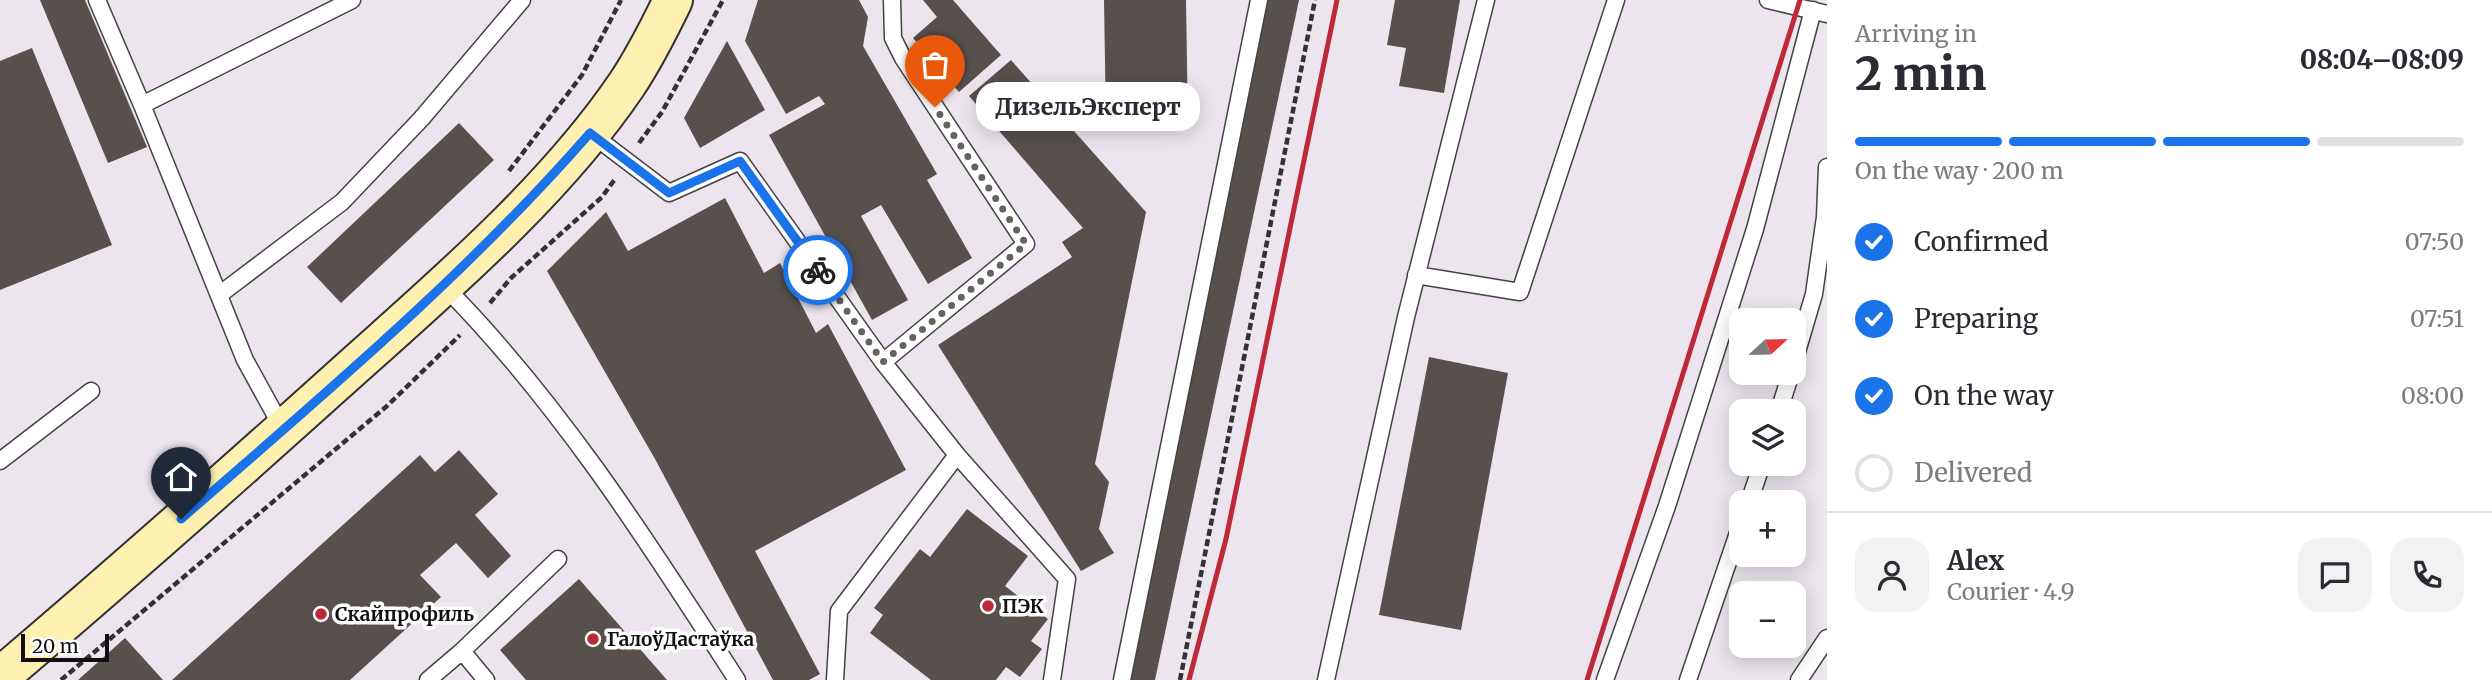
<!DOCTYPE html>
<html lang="en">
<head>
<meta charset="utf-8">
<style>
  :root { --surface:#fff; --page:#f2f2f3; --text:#2b2b33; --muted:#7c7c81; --line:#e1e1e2; --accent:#1a73e8 }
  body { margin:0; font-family:Merriweather,serif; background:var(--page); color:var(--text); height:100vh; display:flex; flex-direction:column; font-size:26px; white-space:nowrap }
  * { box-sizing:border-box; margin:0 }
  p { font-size:23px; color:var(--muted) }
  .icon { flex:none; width:38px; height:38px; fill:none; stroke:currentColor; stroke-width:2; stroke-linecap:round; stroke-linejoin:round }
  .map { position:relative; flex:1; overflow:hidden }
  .sheet { display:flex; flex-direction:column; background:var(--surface); width:665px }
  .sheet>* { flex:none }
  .needle { width:46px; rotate:68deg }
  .fabs { position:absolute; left:1729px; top:308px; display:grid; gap:14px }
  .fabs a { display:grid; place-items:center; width:77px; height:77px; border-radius:14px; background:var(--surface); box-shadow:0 4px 18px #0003; font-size:35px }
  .scale { position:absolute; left:21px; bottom:18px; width:88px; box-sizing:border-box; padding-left:7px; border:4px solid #101010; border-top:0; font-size:19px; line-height:24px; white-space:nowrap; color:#101010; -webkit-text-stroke:5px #fff; paint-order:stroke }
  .pin { position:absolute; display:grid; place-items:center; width:60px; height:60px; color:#fff; margin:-72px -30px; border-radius:50% 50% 50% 0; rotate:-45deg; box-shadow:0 0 7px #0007 }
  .pin .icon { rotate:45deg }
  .courier { position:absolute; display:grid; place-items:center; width:70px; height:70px; margin:-35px; border:5px solid #1a73e8; border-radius:50%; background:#fff; color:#222; box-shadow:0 2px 9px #0007 }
  .bubble { position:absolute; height:49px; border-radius:21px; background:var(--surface); box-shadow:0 4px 18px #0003; font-size:23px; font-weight:800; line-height:49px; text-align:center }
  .head em { font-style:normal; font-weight:800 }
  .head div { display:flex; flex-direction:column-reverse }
  .head { display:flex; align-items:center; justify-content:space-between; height:119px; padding:0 28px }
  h1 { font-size:46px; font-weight:800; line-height:52px }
  .bar { display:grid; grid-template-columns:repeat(4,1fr); gap:10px 7px; align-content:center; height:84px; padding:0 28px }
  .bar i { height:9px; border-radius:5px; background:var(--line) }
  .bar .selected { background:var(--accent) }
  .bar p { grid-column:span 4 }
  .line { display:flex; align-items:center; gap:18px; padding:0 28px; border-top:2px solid var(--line) }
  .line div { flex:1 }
  .round { display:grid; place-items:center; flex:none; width:74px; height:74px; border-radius:21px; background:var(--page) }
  ol { padding:0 28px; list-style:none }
  li { display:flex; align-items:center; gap:21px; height:77px }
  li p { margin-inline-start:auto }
  li .icon { padding:7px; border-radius:50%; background:var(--accent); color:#fff; stroke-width:4 }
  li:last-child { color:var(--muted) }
  li i { width:38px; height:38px; border:4px solid var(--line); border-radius:50% }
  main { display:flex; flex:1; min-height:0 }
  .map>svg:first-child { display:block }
  .industrial { fill:#ece5ee; fill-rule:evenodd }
  .building { fill:#58504c }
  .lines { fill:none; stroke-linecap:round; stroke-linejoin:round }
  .lane-casing { stroke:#434343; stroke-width:19 }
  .secondary-casing { stroke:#323232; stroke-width:42 }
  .path { stroke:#323232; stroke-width:4.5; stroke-dasharray:7 3.5; stroke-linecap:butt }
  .lane { stroke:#fff; stroke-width:16 }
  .secondary { stroke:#fdf0b0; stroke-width:38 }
  .rail { stroke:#be2939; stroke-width:5 }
  .done { stroke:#64635f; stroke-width:7; stroke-dasharray:0 12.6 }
  .route { stroke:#1a73e8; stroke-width:9 }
  .poi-dot { fill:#be2939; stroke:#fff; stroke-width:2.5 }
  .labels { text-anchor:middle; stroke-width:7; stroke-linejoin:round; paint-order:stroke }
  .poi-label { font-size:19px; font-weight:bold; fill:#101010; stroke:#fff; text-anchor:start }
</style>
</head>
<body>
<main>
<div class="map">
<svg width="1827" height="680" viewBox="0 0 1827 680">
  <rect width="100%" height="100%" fill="#fffcf3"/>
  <path class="industrial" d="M0 0H1827V680H0ZM1741 320H1794V373H1741ZM1741 411H1794V464H1741ZM1741 502H1794V555H1741ZM1741 593H1794V646H1741Z"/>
  <path class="building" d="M40 0H85L147 147 108 163Z
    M758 0H859L868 17 863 46 937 174 927 180 972 258 928 284 881 205 861 216 908 300 872 320 769 135 825 104 819 96 786 114 745 41Z
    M923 0H953L1001 55 959 92 913 38 937 17Z
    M1104 0H1186L1188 125 1106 124Z
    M1266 0H1299L1155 680H1128Z
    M1395 0H1460L1444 93 1399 86 1406 48 1387 45Z
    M727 41 765 110 700 148 684 118Z
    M32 48 112 245 0 290V61Z
    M1011 60 1146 212 1095 464 1109 482 1099 529 1114 553 1081 571 938 345 1072 257 1062 242 1083 228 969 96Z
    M459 123 494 160 341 303 307 267Z
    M725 198 764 273 780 263 816 333 828 324 906 470 755 551 820 674 809 680H773L655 459 547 271 606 212 628 251Z
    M1429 357 1508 373 1461 630 1379 615Z
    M459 450 498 494 475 515 511 556 488 578 456 543 420 575 441 597 350 680H172L420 455 435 472Z
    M967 509 1028 556 1005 586 1048 619 1031 641 1042 649 1020 677 1006 667 996 680H931L870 633 883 615 874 608 920 549 930 557Z
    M579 579 667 680H526L500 650Z
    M125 638 163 680H78Z"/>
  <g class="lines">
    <g class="lane-casing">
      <path id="lane" d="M97 0 142 105
        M892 0 893 38 903 58 1026 244 883 362 957 455 1067 579 1052 680
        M1768 0 1827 14
        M590 133 669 193 740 161 883 362
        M1416 275 1520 292 1616 0
        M443 285C559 402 648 542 737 680
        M219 295 342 202 422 118 522 0
        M1794 362 1814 294 1825 217 1827 167
        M1779 411 1791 373
        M283 429 245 360 142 105 352 0
        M0 461 91 391
        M1749 502 1762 464
        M462 651 486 680
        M428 680 462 651 558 559
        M835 680 839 611 957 455
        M1122 680 1259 0
        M1326 680 1406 317 1486 0
        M1605 680 1667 506 1755 229 1813 10
        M1688 680 1741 524
        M1799 680 1827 638"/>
    </g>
    <g class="secondary-casing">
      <path id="secondary" d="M0 677C113 581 225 482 335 383 435 293 552 195 627 84 645 57 659 29 673 0"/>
    </g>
    <path class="path" d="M639 143 662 112 723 0
      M509 171 582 75 621 0
      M490 303 511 278 602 197 615 179
      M61 680 387 406 460 335
      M1180 680 1315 0"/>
    <use href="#lane" class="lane"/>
    <use href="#secondary" class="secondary"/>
    <path class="rail" d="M1189 680 1226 539 1337 0
      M1587 680 1800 0"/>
  </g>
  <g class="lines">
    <path class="done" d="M818 270 883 362 1026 244 935 107"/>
    <path class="route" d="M181 519C322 396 467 274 590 133L669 193 740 161 818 270"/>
  </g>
  <g class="poi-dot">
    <circle cx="988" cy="606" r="7"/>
    <circle cx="321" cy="614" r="7"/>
    <circle cx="593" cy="639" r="7"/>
  </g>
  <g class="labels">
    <g class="poi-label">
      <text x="1002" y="613">ПЭК</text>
      <text x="335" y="621">Скайпрофиль</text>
      <text x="607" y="646">ГалоўДастаўка</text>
    </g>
  </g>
</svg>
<div class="fabs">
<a><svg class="needle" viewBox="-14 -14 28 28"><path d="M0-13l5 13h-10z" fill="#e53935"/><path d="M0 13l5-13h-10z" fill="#7c7c81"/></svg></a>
<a><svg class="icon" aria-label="layers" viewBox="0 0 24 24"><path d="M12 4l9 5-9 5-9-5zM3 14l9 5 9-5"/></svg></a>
<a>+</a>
<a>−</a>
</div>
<div class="scale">20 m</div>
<div class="pin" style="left:935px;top:107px;background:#ea580c"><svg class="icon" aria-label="bag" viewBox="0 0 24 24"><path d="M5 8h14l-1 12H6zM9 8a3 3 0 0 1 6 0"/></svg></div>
<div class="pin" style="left:181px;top:519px;background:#1f2937"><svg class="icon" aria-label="home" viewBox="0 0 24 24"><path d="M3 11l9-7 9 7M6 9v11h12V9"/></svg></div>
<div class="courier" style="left:818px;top:270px"><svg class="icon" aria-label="bike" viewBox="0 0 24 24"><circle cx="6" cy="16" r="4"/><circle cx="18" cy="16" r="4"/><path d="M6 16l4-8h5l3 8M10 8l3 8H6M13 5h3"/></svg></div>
<div class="bubble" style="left:976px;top:82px;width:224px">ДизельЭксперт</div>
</div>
<section class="sheet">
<div class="head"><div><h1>2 min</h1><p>Arriving in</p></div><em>08:04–08:09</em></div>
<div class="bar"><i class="selected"></i><i class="selected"></i><i class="selected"></i><i></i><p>On the way · 200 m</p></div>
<ol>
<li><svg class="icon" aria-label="check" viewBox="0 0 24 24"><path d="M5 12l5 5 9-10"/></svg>Confirmed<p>07:50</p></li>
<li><svg class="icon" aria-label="check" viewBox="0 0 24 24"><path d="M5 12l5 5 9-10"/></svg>Preparing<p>07:51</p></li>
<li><svg class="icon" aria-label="check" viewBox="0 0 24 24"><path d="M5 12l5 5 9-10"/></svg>On the way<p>08:00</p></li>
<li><i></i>Delivered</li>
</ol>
<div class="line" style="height:126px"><a class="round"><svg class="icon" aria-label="person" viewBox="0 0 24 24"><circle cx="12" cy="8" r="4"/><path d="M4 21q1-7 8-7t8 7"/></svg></a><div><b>Alex</b><p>Courier · 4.9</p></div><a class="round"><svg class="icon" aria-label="chat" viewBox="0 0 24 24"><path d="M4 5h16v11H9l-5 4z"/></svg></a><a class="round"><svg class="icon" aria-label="phone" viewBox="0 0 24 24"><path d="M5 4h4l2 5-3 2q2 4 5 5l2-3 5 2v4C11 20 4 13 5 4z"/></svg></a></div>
</section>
</main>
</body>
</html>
